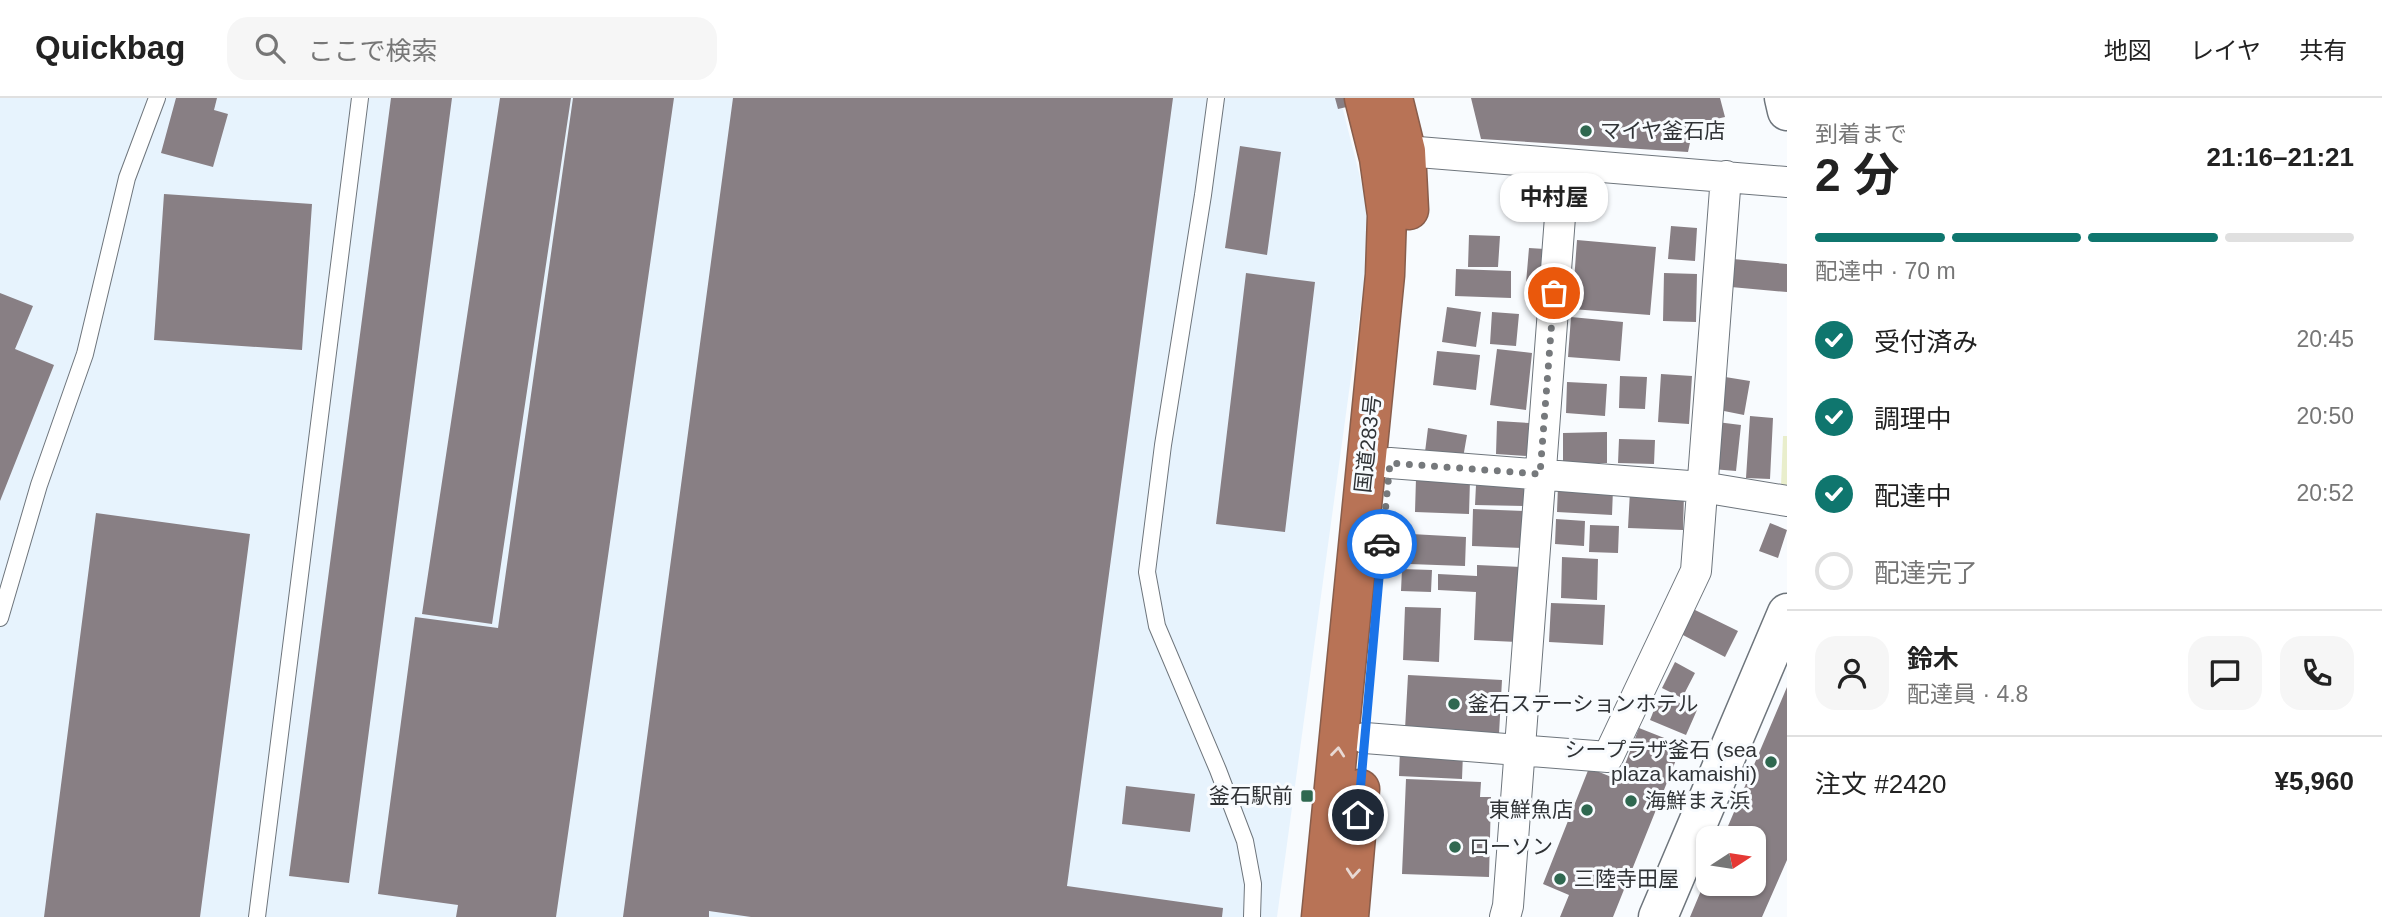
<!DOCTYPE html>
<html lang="ja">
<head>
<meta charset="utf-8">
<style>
  :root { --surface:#fff; --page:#f6f6f6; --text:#222; --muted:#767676; --line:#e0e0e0; --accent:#0f766e }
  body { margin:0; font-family:Helvetica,"Noto Sans JP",sans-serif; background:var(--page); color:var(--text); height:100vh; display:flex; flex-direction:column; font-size:26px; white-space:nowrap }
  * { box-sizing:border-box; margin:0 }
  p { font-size:23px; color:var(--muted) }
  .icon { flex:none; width:38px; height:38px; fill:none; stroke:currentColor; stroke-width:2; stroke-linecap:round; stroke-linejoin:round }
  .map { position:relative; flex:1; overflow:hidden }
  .details { display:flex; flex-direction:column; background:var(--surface); width:595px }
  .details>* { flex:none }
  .needle { width:46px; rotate:78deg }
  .buttons { position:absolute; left:1696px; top:728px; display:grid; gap:14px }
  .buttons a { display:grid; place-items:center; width:70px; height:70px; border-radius:14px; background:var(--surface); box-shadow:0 2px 5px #0004; font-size:35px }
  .pin { position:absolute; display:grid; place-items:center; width:60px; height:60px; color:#fff; margin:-30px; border:4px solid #fff; border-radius:50%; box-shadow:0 2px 7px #0007 }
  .courier { position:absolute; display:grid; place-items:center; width:70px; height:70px; margin:-35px; border:5px solid #1a73e8; border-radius:50%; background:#fff; color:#222; box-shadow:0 2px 9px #0007 }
  .bubble { position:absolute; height:49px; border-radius:21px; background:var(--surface); box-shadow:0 2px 5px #0004; font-size:23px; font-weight:700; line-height:49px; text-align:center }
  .summary em { font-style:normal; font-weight:700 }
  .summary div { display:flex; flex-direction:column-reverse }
  .summary { display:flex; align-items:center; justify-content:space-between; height:119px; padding:0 28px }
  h1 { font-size:46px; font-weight:700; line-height:52px }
  .bar { display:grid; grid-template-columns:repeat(4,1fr); gap:10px 7px; align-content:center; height:84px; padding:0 28px }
  .bar i { height:9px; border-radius:5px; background:var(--line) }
  .bar .on { background:var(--accent) }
  .bar p { grid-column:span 4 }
  .line { display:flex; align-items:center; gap:18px; padding:0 28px; border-top:2px solid var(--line) }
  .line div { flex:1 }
  .round { display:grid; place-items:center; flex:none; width:74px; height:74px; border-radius:21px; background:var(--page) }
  ol { padding:0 28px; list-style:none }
  li { display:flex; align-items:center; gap:21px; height:77px }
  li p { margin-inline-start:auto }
  li .icon { padding:7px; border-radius:50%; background:var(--accent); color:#fff; stroke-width:4 }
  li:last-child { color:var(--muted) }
  li i { width:38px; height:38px; border:4px solid var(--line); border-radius:50% }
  header { display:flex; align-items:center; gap:42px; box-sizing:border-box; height:98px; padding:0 35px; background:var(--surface); border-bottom:2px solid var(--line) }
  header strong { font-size:33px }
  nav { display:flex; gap:38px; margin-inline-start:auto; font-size:24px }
  .search { width:490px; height:63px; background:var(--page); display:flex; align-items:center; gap:18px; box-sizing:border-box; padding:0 24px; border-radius:21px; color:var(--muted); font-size:26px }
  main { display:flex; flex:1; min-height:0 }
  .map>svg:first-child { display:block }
  .built { fill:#e7f3fd }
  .green { fill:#e9eecc }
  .building { fill:#887f84 }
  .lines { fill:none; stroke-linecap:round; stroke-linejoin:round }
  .lane-casing { stroke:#6e757c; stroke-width:18 }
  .street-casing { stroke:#6e757c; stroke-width:32 }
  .secondary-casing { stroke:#6e757c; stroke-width:41 }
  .highway-casing { stroke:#885d4b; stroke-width:41 }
  .lane { stroke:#fff; stroke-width:16 }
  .street { stroke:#fff; stroke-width:30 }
  .secondary { stroke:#fff; stroke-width:38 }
  .highway { stroke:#b87356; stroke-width:38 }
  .oneway { stroke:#e8d9d4 }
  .done { stroke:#76797c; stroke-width:7; stroke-dasharray:0 12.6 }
  .route { stroke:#1a73e8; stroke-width:9 }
  .poi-dot { fill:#2f6850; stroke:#f8fbfe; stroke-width:2.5 }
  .labels { text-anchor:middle; stroke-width:6; stroke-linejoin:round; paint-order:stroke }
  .poi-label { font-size:21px; fill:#303336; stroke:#f8fbfe; text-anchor:start }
  .street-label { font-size:21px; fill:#303336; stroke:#f8fbfe }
</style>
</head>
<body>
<header>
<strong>Quickbag</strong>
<div class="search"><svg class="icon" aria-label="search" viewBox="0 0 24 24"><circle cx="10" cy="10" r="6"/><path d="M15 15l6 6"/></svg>ここで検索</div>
<nav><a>地図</a><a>レイヤ</a><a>共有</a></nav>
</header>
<main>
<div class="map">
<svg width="1787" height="819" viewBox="0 0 1787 819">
  <rect width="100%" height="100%" fill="#f8fbfe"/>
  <path class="built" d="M0 0H1340L1372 126 1277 819H0Z"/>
  <path class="green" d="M1783 338H1787V389L1781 388Z"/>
  <path class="building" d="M176 0H217L214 12 228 16 213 69 161 55Z
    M391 0H452L349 785 289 778Z
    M500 0H571L492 526 422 516Z
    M573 0H674L556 819H456L458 807 378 796 415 519 498 530Z
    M733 0H1173L1067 788 1223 810 1222 819H751L709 813V819H623Z
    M1335 0H1381V1L1338 11Z
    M1471 0H1720L1725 19 1694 26 1688 54 1481 41Z
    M1240 48 1281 54 1267 157 1225 150Z
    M164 96 312 106 302 252 154 242Z
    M1671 128 1697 130 1695 163 1668 161Z
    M1469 137 1500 138 1498 169H1468Z
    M1577 142 1656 149 1650 217 1572 211Z
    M1529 150 1545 151 1541 198 1525 197Z
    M1733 161 1787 166V194L1731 189Z
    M1456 171 1511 173V200L1455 198Z
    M1246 175 1315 184 1285 434 1216 426Z
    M1664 175 1697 176 1696 224 1663 223Z
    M0 195 33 208 15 251 54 267 0 403Z
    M1447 209 1481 214 1476 249 1442 244Z
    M1492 214 1519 216 1516 248 1490 246Z
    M1571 219 1623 224 1620 263 1568 259Z
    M1497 251 1532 255 1526 312 1490 307Z
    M1437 253 1480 257 1476 292 1433 287Z
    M1661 276 1692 278 1689 326 1658 324Z
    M1620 278 1647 279 1645 311 1619 310Z
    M1719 278 1750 283 1744 317 1714 311Z
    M1567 284 1607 286 1605 318 1566 315Z
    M1750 318 1773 320 1770 381 1746 380Z
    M1497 323 1529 325 1527 358 1496 356Z
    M1717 324 1741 327 1736 373 1712 371Z
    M1428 330 1467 337 1463 360 1425 354Z
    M1607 334V365H1563V335Z
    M1619 341 1655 342 1654 366 1618 365Z
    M1416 380 1470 382 1469 416 1415 414Z
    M1476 387 1525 390 1524 408 1475 407Z
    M1558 388 1613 391 1612 417 1557 414Z
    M1630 393 1684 396 1683 432 1628 430Z
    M1473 411 1524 413 1522 450 1472 448Z
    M96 415 250 436 200 819H44Z
    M1556 421 1585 423 1584 448 1555 446Z
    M1770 425 1787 432 1778 460 1759 453Z
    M1590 427 1619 428 1618 455 1589 454Z
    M1411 436 1466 439 1465 468 1409 466Z
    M1562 459 1598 461 1597 502 1561 500Z
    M1477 467 1521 469 1517 544 1474 542 1476 494 1438 492V476L1477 478Z
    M1402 471 1432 472 1431 494 1401 493Z
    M1551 505 1605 507 1603 547 1549 544Z
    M1405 509 1441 510 1439 564 1403 562Z
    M1693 511 1738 533 1725 559 1681 536Z
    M1675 564 1695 575 1682 600 1662 590Z
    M1408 577 1502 582 1499 636 1405 631Z
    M1787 589V762L1762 819H1690L1708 776V786H1754V740H1723Z
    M1660 597 1697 612 1686 637 1650 622Z
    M1639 630 1682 647 1613 819H1560L1569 797 1543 786 1589 670 1619 682Z
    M1400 652 1463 655 1462 681 1399 678Z
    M1406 681 1481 684 1480 699H1491L1489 779 1402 776Z
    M1126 688 1195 696 1190 734 1122 726Z"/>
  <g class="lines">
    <g class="lane-casing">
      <path id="lane" d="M1216 0 1203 97 1163 347 1147 474 1157 528 1218 672 1245 743 1253 786 1252 819
        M0 520 39 387 85 256 127 80 157 0
        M257 819 360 0"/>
    </g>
    <g class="street-casing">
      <path id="street" d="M1386 59 1406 53 1787 84
        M1390 365 1702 389 1787 403
        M1365 640 1608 659 1696 473 1726 78
        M1505 819 1508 808 1564 66"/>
    </g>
    <g class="secondary-casing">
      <path id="secondary" d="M1784 0 1787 13
        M1658 819 1787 515"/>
    </g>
    <g class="highway-casing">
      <path id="highway" d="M1393 0 1406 53 1409 112
        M1321 819 1385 177 1387 117 1379 60 1364 0
        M1349 819 1360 691"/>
    </g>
    <use href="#lane" class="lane"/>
    <use href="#street" class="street"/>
    <use href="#secondary" class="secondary"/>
    <use href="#highway" class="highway"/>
  </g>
  <defs><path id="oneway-chevron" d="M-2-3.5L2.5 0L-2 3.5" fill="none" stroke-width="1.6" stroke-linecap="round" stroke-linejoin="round" transform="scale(1.75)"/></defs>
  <g class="oneway">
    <use href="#oneway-chevron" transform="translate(1338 654) rotate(-84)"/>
    <use href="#oneway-chevron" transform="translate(1353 775) rotate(95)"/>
  </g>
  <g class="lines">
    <path class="done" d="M1382 446 1390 365 1540 376 1554 195"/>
    <path class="route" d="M1358 717 1382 446"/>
  </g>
  <g class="poi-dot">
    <circle cx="1586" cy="33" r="7"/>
    <circle cx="1454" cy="606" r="7"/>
    <circle cx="1771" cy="664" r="7"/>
    <rect x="1300" y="691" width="14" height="14" rx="3.5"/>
    <circle cx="1631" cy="703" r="7"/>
    <circle cx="1587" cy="712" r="7"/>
    <circle cx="1455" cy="749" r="7"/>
    <circle cx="1560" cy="781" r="7"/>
  </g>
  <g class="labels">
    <g class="poi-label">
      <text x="1600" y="40">マイヤ釜石店</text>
      <text x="1468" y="613">釜石ステーションホテル</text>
      <text x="1757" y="659" text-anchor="end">シープラザ釜石 (sea<tspan x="1757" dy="24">plaza kamaishi)</tspan></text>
      <text x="1293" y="705" text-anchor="end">釜石駅前</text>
      <text x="1645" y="710">海鮮まえ浜</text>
      <text x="1573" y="719" text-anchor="end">東鮮魚店</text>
      <text x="1469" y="756">ローソン</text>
      <text x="1574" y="788">三陸寺田屋</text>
    </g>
    <g class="street-label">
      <text transform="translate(1368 346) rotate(-84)" y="7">国道283号</text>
    </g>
  </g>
</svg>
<div class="buttons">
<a><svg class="needle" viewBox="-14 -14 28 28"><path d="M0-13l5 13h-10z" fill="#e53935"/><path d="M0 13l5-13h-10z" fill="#767676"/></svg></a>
</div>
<div class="pin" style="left:1554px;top:195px;background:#ea580c"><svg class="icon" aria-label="bag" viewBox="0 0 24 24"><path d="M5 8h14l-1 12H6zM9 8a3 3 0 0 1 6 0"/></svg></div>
<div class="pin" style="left:1358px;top:717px;background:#1f2937"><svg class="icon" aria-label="home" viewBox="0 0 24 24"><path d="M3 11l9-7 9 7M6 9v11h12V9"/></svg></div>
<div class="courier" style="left:1382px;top:446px"><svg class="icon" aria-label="car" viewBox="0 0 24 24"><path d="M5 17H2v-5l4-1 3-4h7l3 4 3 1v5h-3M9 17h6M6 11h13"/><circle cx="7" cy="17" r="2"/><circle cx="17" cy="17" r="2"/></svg></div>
<div class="bubble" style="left:1500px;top:75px;width:108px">中村屋</div>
</div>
<section class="details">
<div class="summary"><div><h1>2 分</h1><p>到着まで</p></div><em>21:16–21:21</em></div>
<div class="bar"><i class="on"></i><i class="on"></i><i class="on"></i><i></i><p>配達中 · 70 m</p></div>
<ol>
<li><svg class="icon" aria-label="check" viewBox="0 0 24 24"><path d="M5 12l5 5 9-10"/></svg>受付済み<p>20:45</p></li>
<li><svg class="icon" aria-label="check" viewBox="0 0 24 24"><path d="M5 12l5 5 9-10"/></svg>調理中<p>20:50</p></li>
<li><svg class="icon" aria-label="check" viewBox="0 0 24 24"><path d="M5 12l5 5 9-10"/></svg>配達中<p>20:52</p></li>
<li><i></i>配達完了</li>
</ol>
<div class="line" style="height:126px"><a class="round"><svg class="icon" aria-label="person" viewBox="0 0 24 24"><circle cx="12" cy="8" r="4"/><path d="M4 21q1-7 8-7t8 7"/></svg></a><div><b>鈴木</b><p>配達員 · 4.8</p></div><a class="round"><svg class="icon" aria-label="chat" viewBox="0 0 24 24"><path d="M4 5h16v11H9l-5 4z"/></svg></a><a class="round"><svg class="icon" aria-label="phone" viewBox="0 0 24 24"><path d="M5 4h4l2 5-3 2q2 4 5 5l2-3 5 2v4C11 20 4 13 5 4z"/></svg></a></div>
<div class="line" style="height:91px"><div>注文 #2420</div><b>¥5,960</b></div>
</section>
</main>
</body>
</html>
